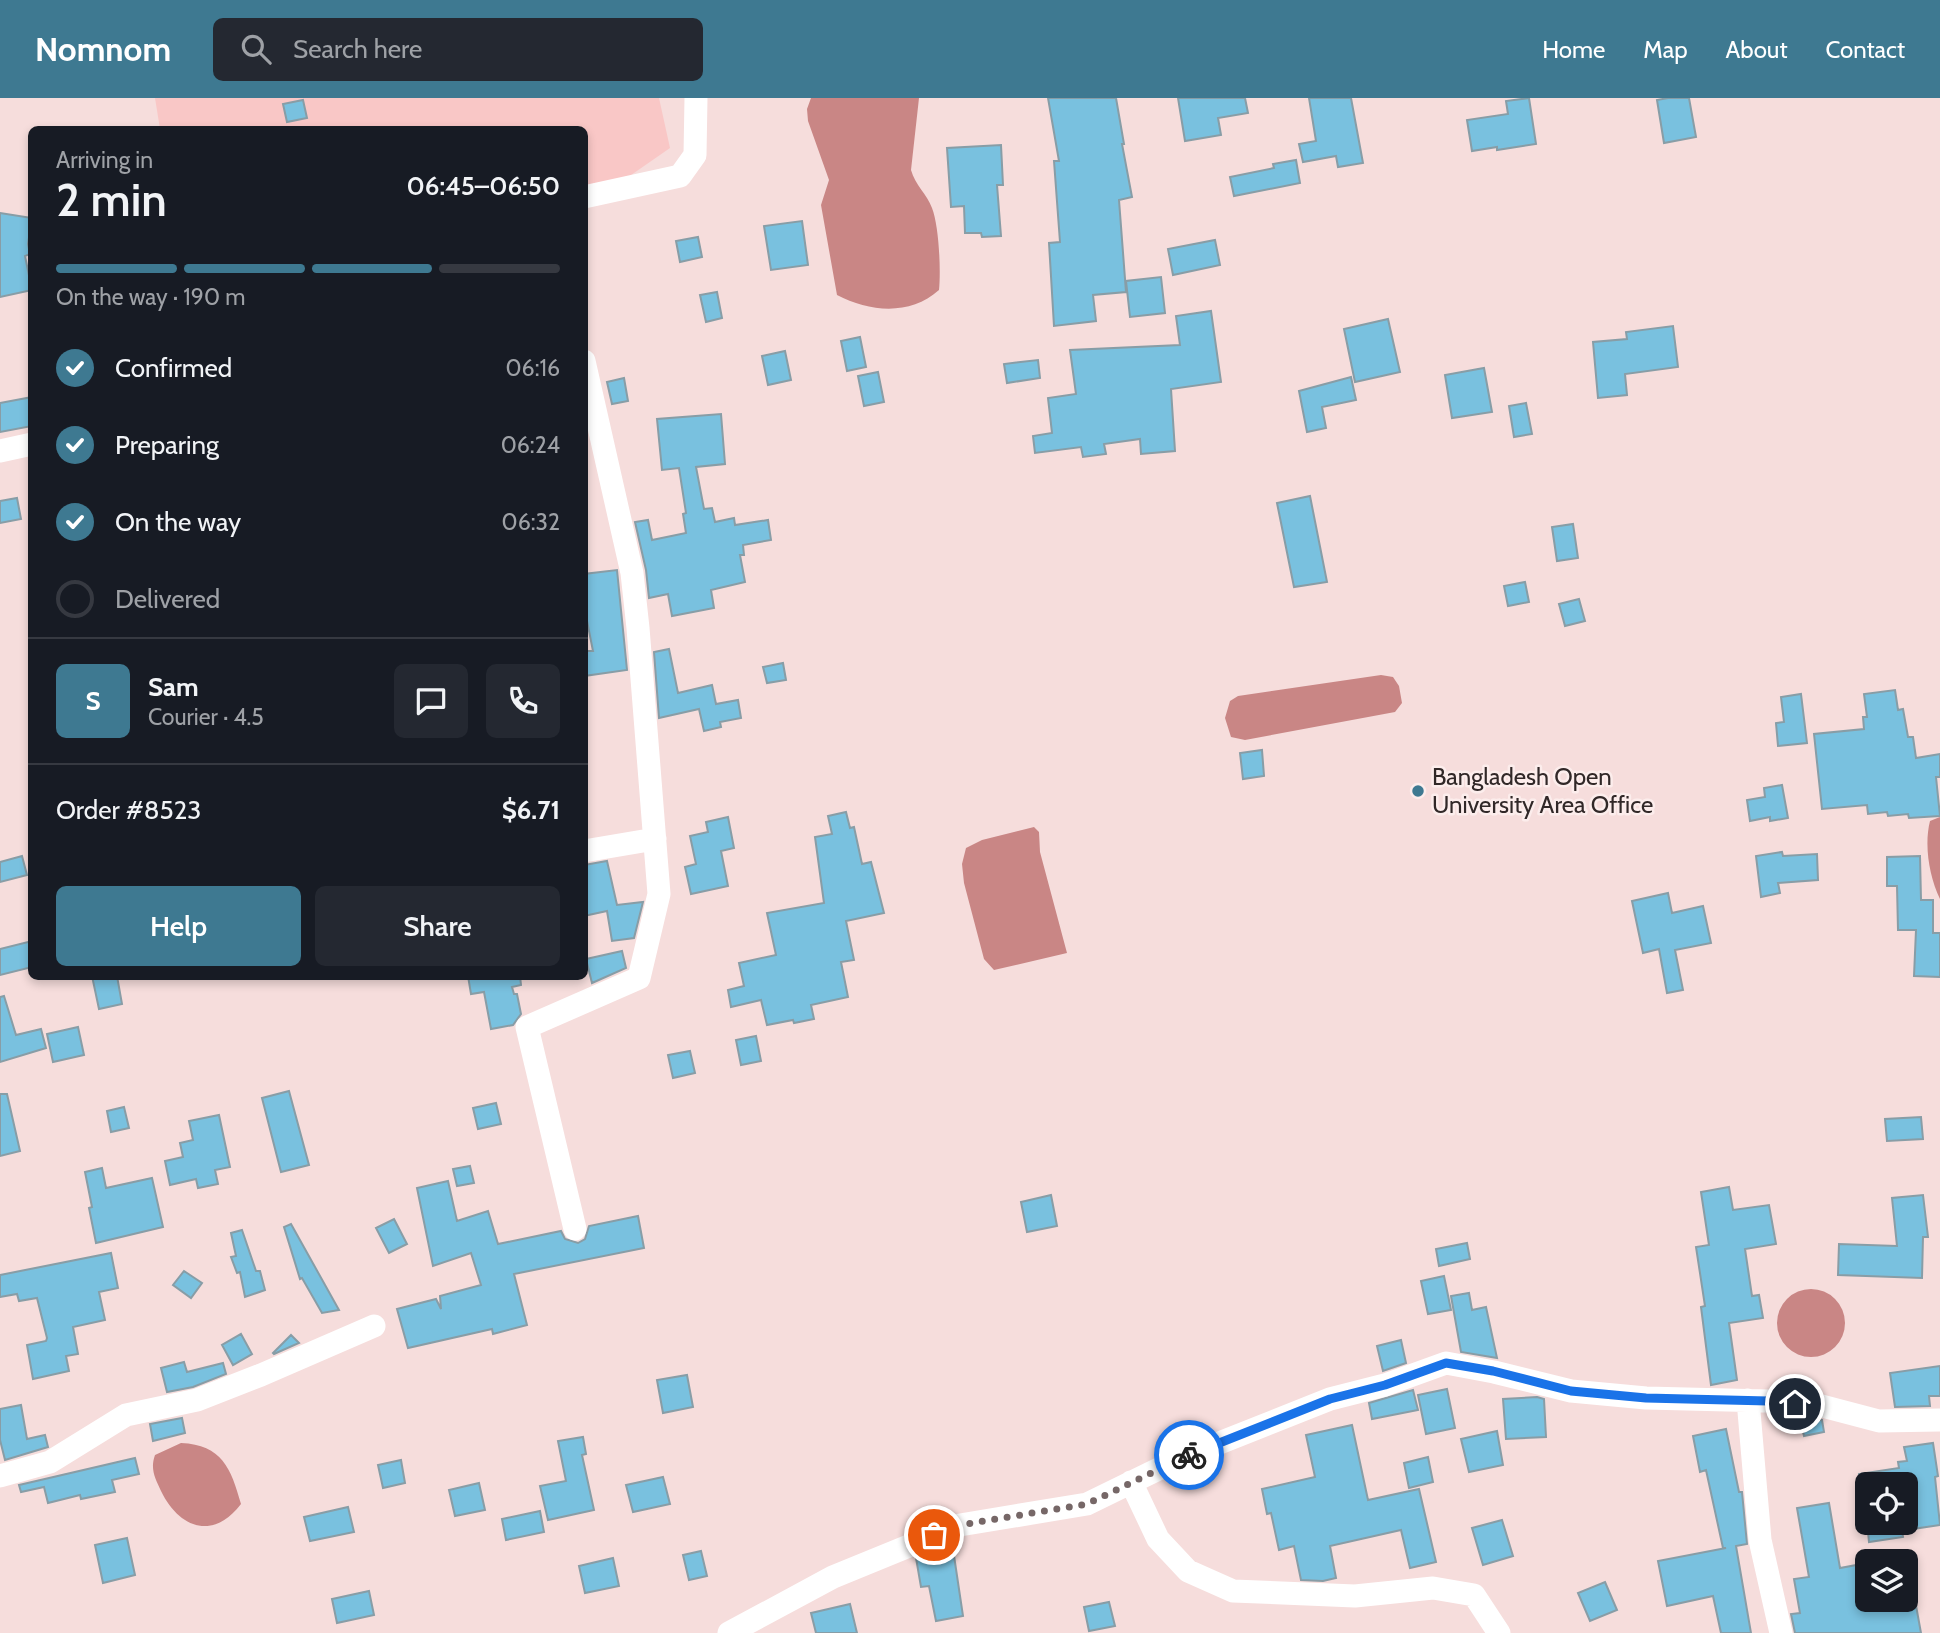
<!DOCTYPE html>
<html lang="en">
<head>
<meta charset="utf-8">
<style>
  :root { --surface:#171b24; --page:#242831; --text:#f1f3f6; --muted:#9ea1a6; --line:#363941; --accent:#3e7991 }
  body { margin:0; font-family:Cabin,sans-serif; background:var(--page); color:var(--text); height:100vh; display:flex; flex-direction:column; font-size:26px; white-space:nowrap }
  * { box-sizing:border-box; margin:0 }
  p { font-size:23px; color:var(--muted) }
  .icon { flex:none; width:38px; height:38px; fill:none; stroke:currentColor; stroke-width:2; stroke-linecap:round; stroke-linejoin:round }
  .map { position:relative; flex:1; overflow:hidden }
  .sheet { position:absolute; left:28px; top:28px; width:560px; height:854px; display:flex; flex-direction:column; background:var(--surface); border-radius:10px; box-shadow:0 4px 10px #0003 }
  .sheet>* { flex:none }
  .tools { position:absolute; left:1855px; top:1374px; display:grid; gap:14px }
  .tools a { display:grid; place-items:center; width:63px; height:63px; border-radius:10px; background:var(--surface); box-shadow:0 4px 10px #0003; font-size:35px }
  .pin { position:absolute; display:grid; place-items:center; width:60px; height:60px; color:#fff; margin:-30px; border:4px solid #fff; border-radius:50%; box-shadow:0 2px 7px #0007 }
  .courier { position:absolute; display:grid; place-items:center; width:70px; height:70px; margin:-35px; border:5px solid #1a73e8; border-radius:50%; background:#fff; color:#222; box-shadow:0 2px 9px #0007 }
  .head em { font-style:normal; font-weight:600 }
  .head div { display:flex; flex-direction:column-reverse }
  .head { display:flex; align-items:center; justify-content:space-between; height:119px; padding:0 28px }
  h1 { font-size:46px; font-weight:600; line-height:52px }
  .bar { display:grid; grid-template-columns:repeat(4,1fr); gap:10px 7px; align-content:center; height:84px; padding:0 28px }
  .bar i { height:9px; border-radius:5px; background:var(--line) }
  .bar .on { background:var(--accent) }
  .bar p { grid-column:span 4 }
  .line { display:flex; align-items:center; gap:18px; padding:0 28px; border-top:2px solid var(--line) }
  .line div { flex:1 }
  .round { display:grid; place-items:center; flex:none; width:74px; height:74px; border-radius:10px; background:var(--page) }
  ol { padding:0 28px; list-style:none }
  li { display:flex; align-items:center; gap:21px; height:77px }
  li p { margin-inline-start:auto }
  li .icon { padding:7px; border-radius:50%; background:var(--accent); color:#fff; stroke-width:4 }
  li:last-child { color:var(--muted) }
  li i { width:38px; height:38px; border:4px solid var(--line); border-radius:50% }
  .button { display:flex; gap:14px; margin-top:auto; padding:14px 28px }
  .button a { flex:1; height:80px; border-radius:10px; background:var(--accent); color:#fff; font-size:28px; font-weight:600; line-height:80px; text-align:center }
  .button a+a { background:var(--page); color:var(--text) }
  header { display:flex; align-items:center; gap:42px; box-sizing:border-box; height:98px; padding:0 35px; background:var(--accent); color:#fff }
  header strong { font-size:33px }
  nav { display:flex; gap:38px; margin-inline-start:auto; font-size:24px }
  .search { width:490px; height:63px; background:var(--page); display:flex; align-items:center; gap:18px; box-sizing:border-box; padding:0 24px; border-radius:10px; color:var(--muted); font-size:26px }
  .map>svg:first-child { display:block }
  .green { fill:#f9c7c6 }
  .water { fill:#c98685 }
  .building { fill:#79c1df; stroke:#889da6; stroke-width:2 }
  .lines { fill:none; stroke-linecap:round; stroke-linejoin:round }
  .street { stroke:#fff; stroke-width:23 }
  .done { stroke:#766767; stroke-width:7; stroke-dasharray:0 12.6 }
  .route { stroke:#1a73e8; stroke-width:9 }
  .poi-dot { fill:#3e7991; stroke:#fcedec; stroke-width:2.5 }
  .labels { text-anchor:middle; stroke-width:5; stroke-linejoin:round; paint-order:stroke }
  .poi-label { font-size:24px; fill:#312828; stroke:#fcedec; text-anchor:start }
</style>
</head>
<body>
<header>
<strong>Nomnom</strong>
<div class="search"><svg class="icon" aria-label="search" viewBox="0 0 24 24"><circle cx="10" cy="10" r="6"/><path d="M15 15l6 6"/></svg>Search here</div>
<nav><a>Home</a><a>Map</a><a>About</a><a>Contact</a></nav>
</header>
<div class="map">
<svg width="1940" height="1535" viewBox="0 0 1940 1535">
  <rect width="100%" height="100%" fill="#f6dddc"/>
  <path class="green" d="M155 0H659L670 50 585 109 584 32 160 31Z"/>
  <path class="water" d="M811 0H919L911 72C915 87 927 96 932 110 939 128 941 172 939 192 910 218 870 214 837 197L821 107 829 82 808 23 807 11Z
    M1381 577 1393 579 1399 588 1402 605 1395 614 1245 642 1231 639 1225 620 1230 603 1238 598Z
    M1940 719V801C1929 778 1924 747 1930 723Z
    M1034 729 1039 734 1040 754 1067 855 994 872 984 861 964 785 962 766 966 750 982 742Z
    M1777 1225a34 34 0 1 1 68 0a34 34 0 1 1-68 0Z
    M181 1345C222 1347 231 1370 241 1406 213 1443 179 1430 161 1393 155 1380 150 1371 155 1357Z"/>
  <path class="building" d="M1048 0H1116L1124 46H1122L1132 99 1119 102 1126 194 1093 197 1096 223 1054 228 1049 145 1060 144 1054 63H1059Z
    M1178 0H1245L1248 15 1218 20 1221 37 1185 43Z
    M1309 0H1351L1363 65 1338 69 1336 58 1303 64 1299 46 1316 43Z
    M1529 0 1536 46 1497 52V49L1472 53 1467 22 1508 16 1506 3Z
    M1668 0H1689L1696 39 1664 45 1657 2Z
    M303 2 307 20 287 24 283 6Z
    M1001 47 1003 87H997L1001 138 982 139 981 135H965L964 108 951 109 947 50Z
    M1296 62 1300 85 1234 98 1230 79 1274 70 1273 66Z
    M0 115 32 120 28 146 30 156 25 158 32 192 0 199Z
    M802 123 808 167 771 172 764 128Z
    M698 139 702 159 680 164 676 143Z
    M1215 142 1220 167 1173 177 1168 151Z
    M1161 179 1165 215 1130 219 1126 183Z
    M717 194 722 220 706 224 700 197Z
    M1211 213 1221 284 1171 291 1175 353 1141 356 1140 341 1104 346 1106 356 1083 359 1081 349 1035 355 1033 338 1052 335 1048 300 1076 296 1070 252 1180 247 1176 218Z
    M1388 221 1400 274 1355 284 1344 231Z
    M1673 228 1678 269 1625 276 1627 297 1598 300 1593 244 1627 241 1626 234Z
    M860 239 866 269 847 273 841 243Z
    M785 253 791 282 768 287 762 258Z
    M1038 262 1040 280 1007 285 1004 266Z
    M1484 270 1492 314 1452 320 1445 277Z
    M878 274 884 304 864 308 858 278Z
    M1351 279 1356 302 1322 309 1326 330 1307 334 1299 293Z
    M624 280 628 303 612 306 607 284Z
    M32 299V328L0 334V305Z
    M1526 305 1532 336 1514 339 1509 308Z
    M721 316 725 366 696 369 704 411 712 410 715 424 734 420 735 427 768 422 771 442 743 447 744 457H740L745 484 711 492 714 510 672 518 668 496 649 500 646 472 635 424 648 422 652 442 686 435 683 416 686 415 679 370 662 372 657 321Z
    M1310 398 1327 484 1294 489 1277 405Z
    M17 400 21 421 0 425V403Z
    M1573 426 1578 460 1557 463 1552 429Z
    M617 472 627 572 584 578V553H593L584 508V476Z
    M1525 484 1529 504 1508 508 1504 488Z
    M1579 501 1585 523 1565 528 1559 506Z
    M669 551 678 595 712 587 716 606 738 602 741 620 720 624 721 629 704 633 699 611 659 620 654 554Z
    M783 565 786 582 767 585 763 569Z
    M1895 592 1898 612 1903 611 1908 639H1913L1916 660 1940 656V679H1936L1940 718 1909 720 1908 716 1888 718 1887 714 1868 716 1867 707 1822 711 1814 636 1864 631 1863 619H1867L1864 596Z
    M1801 596 1807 645 1778 648 1776 625 1784 624 1781 599Z
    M1262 652 1264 678 1243 681 1240 655Z
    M1782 687 1788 720 1770 723V719L1750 723 1747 702 1765 699 1764 690Z
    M846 714 850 730 854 729 862 766 871 764 884 815 846 823 854 862 841 864 848 899 811 907 814 921 794 925 793 922 767 927 761 902 731 909 728 892 744 888 739 865 776 857 767 815 824 805 815 739 832 736 828 718Z
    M728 719 734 750 721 753 728 788 691 796 685 769 696 766 690 738 708 734 706 724Z
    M1782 754 1783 758 1817 756 1818 782 1778 785 1780 795 1761 799 1756 758Z
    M22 758 27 777 0 784V764Z
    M1920 758 1921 802H1933V835H1940V879L1914 878 1916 832H1898L1897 788H1887V759Z
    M607 763 617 807 643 804 634 840 612 843 607 813 584 818V767Z
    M1668 795 1672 815 1703 808 1711 845 1675 852 1683 892 1667 895 1659 851 1643 855 1632 803Z
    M32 843V869L0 877V851Z
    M622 853 626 870 592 885 586 861Z
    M92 878H117L122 906 99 911Z
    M468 878H520L521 887 512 889 514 896H517L521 916 513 927 491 931 484 894 471 896Z
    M4 898 16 937 41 931 46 950 0 964V899Z
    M78 929 84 957 53 964 47 936Z
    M756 938 761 963 741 967 736 942Z
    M690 953 695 975 673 980 668 957Z
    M289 993 309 1067 281 1074 262 1000Z
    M0 996H7L20 1053 0 1058Z
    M496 1005 501 1026 478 1031 473 1010Z
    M124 1009 129 1030 111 1034 107 1013Z
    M219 1017 230 1069 215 1072 218 1086 198 1090 196 1081 170 1087 165 1063 183 1059 180 1045 193 1042 189 1023Z
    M1921 1019 1923 1041 1887 1043 1885 1021Z
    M470 1068 474 1085 457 1088 453 1071Z
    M102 1070 106 1090 152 1080 163 1129 96 1145 89 1110 92 1109 85 1074Z
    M448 1083 457 1123 488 1113 498 1146 561 1133 565 1141 578 1145 585 1141 589 1128 638 1118 644 1150 514 1176 527 1227 493 1236 492 1231 408 1250 397 1211 436 1201 441 1211 440 1198 481 1187 471 1155 433 1168 417 1090Z
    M1729 1089 1733 1112 1769 1107 1776 1146 1745 1151 1752 1198 1759 1197 1763 1220 1729 1225 1737 1282 1711 1287 1701 1209 1705 1208 1696 1149 1709 1147 1701 1094Z
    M1051 1097 1057 1128 1027 1134 1021 1104Z
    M1923 1097 1928 1139H1923L1922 1180 1838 1177 1839 1146 1897 1148 1892 1100Z
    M394 1121 407 1146 389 1155 376 1130Z
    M291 1126 339 1212 322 1215 302 1180 300 1181 284 1129Z
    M242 1132 256 1173H260L265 1192 245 1199 240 1174 237 1175 231 1159 236 1158 231 1135Z
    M1467 1145 1470 1161 1439 1168 1436 1151Z
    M111 1155 118 1190 99 1194 105 1222 73 1229 78 1256 66 1258 69 1273 33 1281 27 1247 46 1243 47 1240 37 1200 19 1203 17 1196 0 1199V1177Z
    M184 1173 202 1185 191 1200 173 1187Z
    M1444 1178 1451 1212 1428 1216 1421 1183Z
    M1469 1195 1472 1212 1486 1209 1497 1260 1461 1254 1451 1198Z
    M241 1236 252 1256 233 1267 222 1247Z
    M291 1237 299 1245 274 1256 273 1255Z
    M1401 1242 1406 1265 1383 1273 1377 1248Z
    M184 1264 187 1274 223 1265 226 1276 193 1289 167 1294 161 1270Z
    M1940 1268V1298H1929L1930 1308 1895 1309 1890 1275Z
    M687 1277 693 1309 663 1315 657 1282Z
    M1447 1291 1455 1330 1426 1336 1418 1297Z
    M1413 1292 1418 1312 1372 1321 1369 1305Z
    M1537 1299 1544 1301 1546 1339 1506 1341 1503 1301Z
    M21 1307 27 1341 45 1337 48 1349 5 1362 0 1342V1311Z
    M182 1320 185 1335 153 1343 150 1326Z
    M1800 1321 1822 1322 1824 1334 1804 1338Z
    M1352 1327 1368 1402 1419 1391 1436 1464 1410 1470 1401 1432 1330 1448 1336 1480 1323 1483 1301 1482 1294 1448 1279 1452 1271 1415 1267 1416 1262 1391 1315 1379 1306 1337Z
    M1726 1331 1739 1394H1742L1747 1446 1736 1448 1751 1535H1721L1713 1498 1667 1508 1658 1463 1726 1450H1723L1706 1372 1700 1374 1693 1338Z
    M1497 1333 1503 1367 1469 1374 1461 1341Z
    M583 1339 586 1356 582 1357 594 1412 548 1422 540 1388 566 1383 558 1343Z
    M1933 1345 1938 1378 1935 1379 1940 1427 1906 1432V1386H1860L1859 1376 1899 1370 1898 1364 1907 1363 1904 1349Z
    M1428 1359 1433 1384 1409 1390 1404 1365Z
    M135 1360 139 1376 112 1382 115 1394 81 1401 80 1397 48 1405 44 1389 21 1394 19 1387Z
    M401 1362 405 1385 383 1390 378 1367Z
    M663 1379 670 1406 633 1414 626 1387Z
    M479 1385 485 1412 455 1418 449 1392Z
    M1829 1405 1840 1470 1867 1465V1502H1875L1878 1508 1915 1502 1921 1535H1795L1791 1516 1800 1515 1794 1481 1809 1479 1797 1410Z
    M348 1409 354 1434 310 1443 304 1419Z
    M540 1413 544 1434 506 1442 502 1421Z
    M1502 1422 1513 1458 1483 1467 1472 1430Z
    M1867 1424H1901L1903 1439 1869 1444Z
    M127 1440 135 1477 103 1485 95 1447Z
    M953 1451 963 1518 936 1523 929 1488 921 1489 916 1460Z
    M701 1453 707 1478 689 1482 683 1457Z
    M613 1460 619 1488 585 1495 579 1468Z
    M1605 1484 1617 1512 1590 1523 1578 1495Z
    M369 1493 374 1517 337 1525 332 1501Z
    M1109 1504 1115 1528 1089 1533 1084 1509Z
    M850 1506 857 1535H816L811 1515Z"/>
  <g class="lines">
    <path class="street" d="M584 99 680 78 695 57 696 0
      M0 353 32 346
      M584 753 655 741
      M575 1131 527 929 639 880 659 796 638 530 632 475 584 263
      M1748 1302 1760 1442 1781 1535
      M0 1378 50 1364 126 1317 197 1302 261 1277 374 1228
      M1131 1384 1158 1441 1188 1473 1233 1493 1355 1498 1433 1490 1474 1497 1499 1535
      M729 1535 833 1479 960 1427 1087 1406 1179 1361 1330 1301 1385 1287 1446 1265 1494 1274 1571 1293 1646 1300 1768 1303 1822 1308 1879 1323 1940 1322"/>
  </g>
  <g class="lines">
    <path class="done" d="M934 1437 960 1427 1087 1406 1189 1357"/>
    <path class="route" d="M1189 1357 1330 1301 1385 1287 1446 1265 1493 1273 1571 1293 1646 1300 1768 1303 1795 1306"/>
  </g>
  <circle class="poi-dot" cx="1418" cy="693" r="7"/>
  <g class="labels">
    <g class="poi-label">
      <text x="1432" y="687">Bangladesh Open<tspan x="1432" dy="28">University Area Office</tspan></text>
    </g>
  </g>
</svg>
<div class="tools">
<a><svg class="icon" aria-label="locate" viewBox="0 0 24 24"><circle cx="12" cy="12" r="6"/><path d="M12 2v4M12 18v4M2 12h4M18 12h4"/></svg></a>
<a><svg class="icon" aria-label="layers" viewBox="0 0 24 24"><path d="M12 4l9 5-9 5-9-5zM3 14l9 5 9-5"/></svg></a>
</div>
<div class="pin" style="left:934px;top:1437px;background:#ea580c"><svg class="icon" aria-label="bag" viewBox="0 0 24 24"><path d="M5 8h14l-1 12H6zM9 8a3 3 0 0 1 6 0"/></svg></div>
<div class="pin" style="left:1795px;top:1306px;background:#1f2937"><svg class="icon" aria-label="home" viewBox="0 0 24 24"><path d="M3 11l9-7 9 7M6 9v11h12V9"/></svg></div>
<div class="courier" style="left:1189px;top:1357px"><svg class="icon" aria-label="bike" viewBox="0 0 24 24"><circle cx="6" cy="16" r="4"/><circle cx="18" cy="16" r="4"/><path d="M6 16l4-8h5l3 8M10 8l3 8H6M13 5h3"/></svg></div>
<section class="sheet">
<div class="head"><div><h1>2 min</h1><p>Arriving in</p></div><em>06:45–06:50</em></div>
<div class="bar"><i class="on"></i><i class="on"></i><i class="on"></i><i></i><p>On the way · 190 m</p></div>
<ol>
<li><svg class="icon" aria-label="check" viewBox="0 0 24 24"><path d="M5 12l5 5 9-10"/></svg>Confirmed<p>06:16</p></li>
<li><svg class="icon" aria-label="check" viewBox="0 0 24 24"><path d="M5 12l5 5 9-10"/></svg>Preparing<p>06:24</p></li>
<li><svg class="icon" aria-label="check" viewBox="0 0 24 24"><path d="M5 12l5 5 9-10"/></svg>On the way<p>06:32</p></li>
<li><i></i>Delivered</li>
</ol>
<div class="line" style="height:126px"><b class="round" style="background:var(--accent);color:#fff">S</b><div><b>Sam</b><p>Courier · 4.5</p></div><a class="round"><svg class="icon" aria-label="chat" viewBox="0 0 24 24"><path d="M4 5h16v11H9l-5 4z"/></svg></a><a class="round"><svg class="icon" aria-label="phone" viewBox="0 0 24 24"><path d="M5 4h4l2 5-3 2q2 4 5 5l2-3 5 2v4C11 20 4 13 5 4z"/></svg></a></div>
<div class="line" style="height:91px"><div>Order #8523</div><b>$6.71</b></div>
<div class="button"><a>Help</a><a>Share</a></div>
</section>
</div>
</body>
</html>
